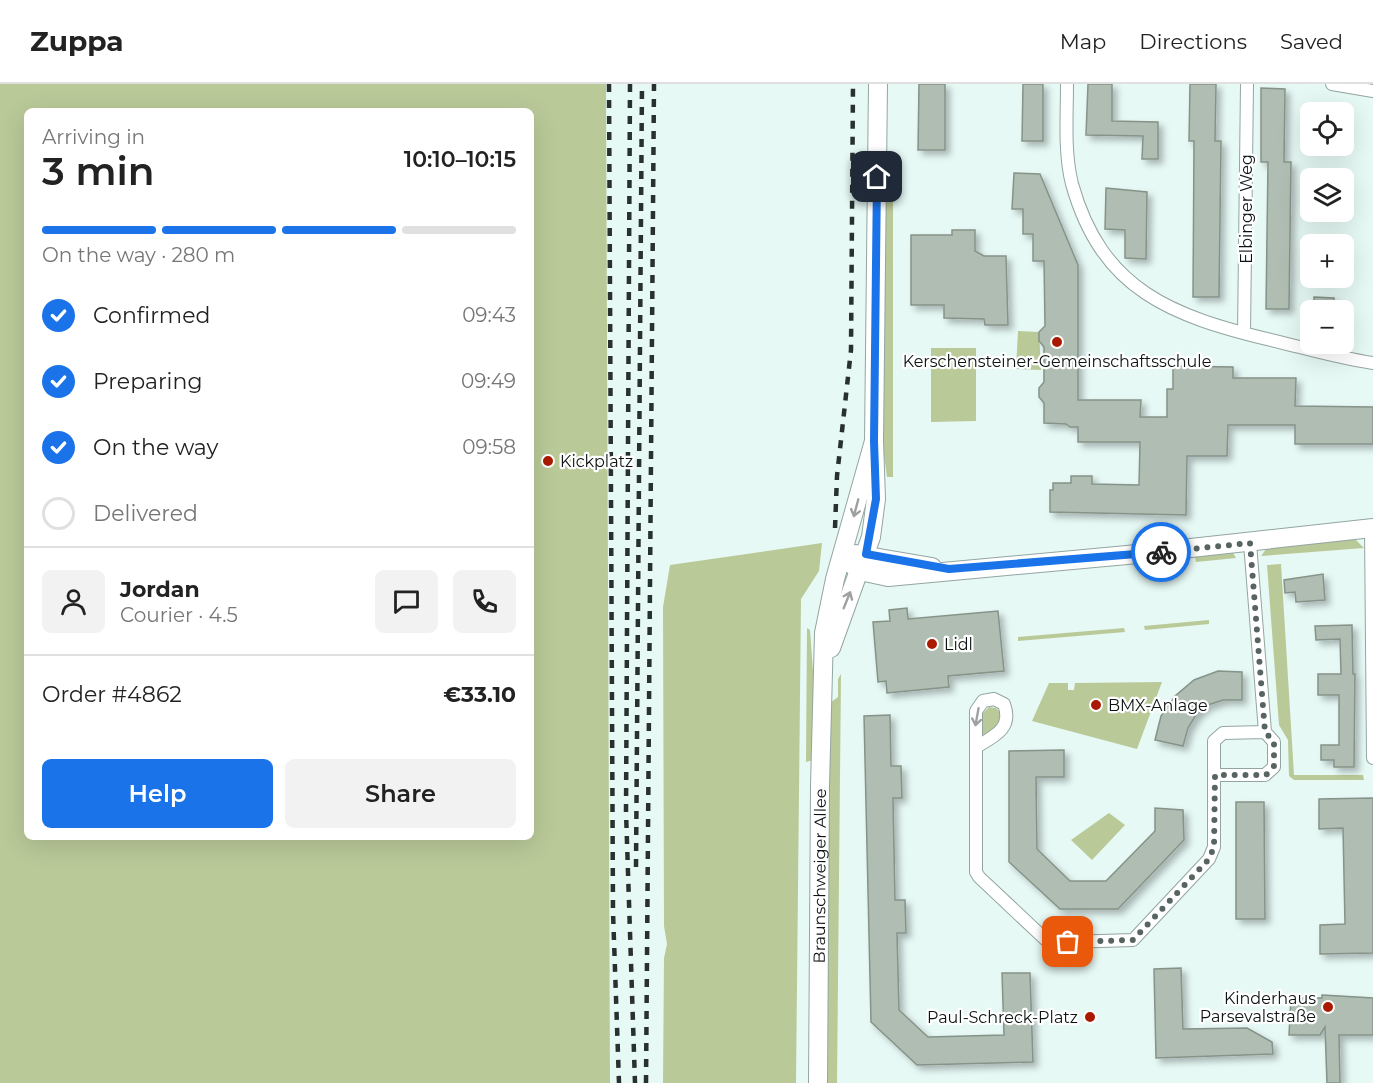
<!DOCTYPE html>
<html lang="en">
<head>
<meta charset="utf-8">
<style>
  :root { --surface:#fff; --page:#f2f2f2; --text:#222; --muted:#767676; --line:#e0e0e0; --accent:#1a73e8 }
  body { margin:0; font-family:Montserrat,sans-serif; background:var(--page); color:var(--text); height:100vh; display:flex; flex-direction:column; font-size:22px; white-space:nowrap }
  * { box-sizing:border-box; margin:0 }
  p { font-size:20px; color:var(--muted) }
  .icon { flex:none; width:33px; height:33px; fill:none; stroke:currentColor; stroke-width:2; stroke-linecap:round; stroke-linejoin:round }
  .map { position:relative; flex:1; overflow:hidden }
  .side { position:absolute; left:24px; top:24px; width:510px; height:732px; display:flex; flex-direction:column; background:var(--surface); border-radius:9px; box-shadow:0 6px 24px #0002 }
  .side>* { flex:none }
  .tools { position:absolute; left:1300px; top:18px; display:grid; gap:12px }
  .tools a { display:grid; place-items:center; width:54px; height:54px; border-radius:9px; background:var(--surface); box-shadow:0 6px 24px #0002; font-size:30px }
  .pin { position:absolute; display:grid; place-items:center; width:51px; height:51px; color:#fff; margin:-26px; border-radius:12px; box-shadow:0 3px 9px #0006 }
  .courier { position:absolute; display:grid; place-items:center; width:60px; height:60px; margin:-30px; border:4px solid #1a73e8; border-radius:50%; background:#fff; color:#222; box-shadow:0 2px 8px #0007 }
  .overview em { font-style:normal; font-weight:600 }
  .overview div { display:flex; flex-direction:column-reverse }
  .overview { display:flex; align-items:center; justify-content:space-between; height:102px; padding:0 18px }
  h1 { font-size:39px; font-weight:600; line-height:45px }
  .bar { display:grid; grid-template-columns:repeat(4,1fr); gap:9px 6px; align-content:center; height:72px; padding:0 18px }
  .bar i { height:8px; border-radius:4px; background:var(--line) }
  .bar .current { background:var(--accent) }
  .bar p { grid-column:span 4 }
  .line { display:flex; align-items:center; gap:15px; padding:0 18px; border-top:2px solid var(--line) }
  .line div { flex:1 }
  .round { display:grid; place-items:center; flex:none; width:63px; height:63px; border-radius:9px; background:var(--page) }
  ol { padding:0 18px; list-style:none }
  li { display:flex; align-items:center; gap:18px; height:66px }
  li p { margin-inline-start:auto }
  li .icon { padding:6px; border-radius:50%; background:var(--accent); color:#fff; stroke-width:4 }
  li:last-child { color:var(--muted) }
  li i { width:33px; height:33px; border:3px solid var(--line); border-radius:50% }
  .button { display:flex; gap:12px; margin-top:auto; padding:12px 18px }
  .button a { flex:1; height:69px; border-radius:9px; background:var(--accent); color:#fff; font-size:24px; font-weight:600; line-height:69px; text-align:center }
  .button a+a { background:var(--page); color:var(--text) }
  header { display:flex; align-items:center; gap:36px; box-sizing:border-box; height:84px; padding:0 30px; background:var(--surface); border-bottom:2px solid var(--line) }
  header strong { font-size:28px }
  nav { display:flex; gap:33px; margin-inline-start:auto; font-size:21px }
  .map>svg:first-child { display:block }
  .green { fill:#b9c998; fill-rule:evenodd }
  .building { fill:#afbdb2; stroke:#869389; stroke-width:1.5; filter:url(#shadow) }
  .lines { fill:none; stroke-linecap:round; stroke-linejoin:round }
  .street-casing { stroke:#93a5a2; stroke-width:14 }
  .secondary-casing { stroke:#93a5a2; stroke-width:20 }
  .street { stroke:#fff; stroke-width:12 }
  .secondary { stroke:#fff; stroke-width:18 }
  .rail { stroke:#283130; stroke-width:4.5; stroke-dasharray:8 8; stroke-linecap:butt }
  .oneway { stroke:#9ea1a0 }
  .done { stroke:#586461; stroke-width:6; stroke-dasharray:0 10.8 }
  .route { stroke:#1a73e8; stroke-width:8 }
  .poi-dot { fill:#aa1a00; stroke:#fff; stroke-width:2 }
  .labels { text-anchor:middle; stroke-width:4.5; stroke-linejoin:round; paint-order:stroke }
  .street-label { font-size:16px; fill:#0c1312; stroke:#fff }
  .poi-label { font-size:16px; fill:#0c1312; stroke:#fff; text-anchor:start }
</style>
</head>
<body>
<header>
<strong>Zuppa</strong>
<nav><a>Map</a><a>Directions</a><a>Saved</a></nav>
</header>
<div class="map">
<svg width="1373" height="999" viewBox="0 0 1373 999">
  <defs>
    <filter id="shadow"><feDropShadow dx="4.5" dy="4.5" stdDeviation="3" flood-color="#0004"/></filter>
  </defs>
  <rect width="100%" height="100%" fill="#e6f9f5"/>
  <path class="green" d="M0 0H606L610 999H0ZM27 27H531V753H27Z
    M893 86V393H887L882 357 886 89Z
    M1018 247 1039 248 1041 286 1016 285Z
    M931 264H976V337L931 338Z
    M1354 454 1364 464 1261 472 1267 464Z
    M822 459 819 487 801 515 796 999H663L664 874 667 860 664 842 663 523 670 481Z
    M1233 469 1236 474 1196 478 1195 473Z
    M1281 480 1294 691H1363L1364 696H1294L1289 692 1288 656 1279 641 1267 481Z
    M1209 536V540L1145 546 1144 542Z
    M807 544 810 546 813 587V676L806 678Z
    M1124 544 1125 548 1018 557V553Z
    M841 590 837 999H827L830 619 838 613V595Z
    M1162 598 1137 665 1032 637 1049 599H1068V606H1074L1075 599Z
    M989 623 996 624 1001 629V638L982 656 978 655 983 629Z
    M1109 729 1125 741 1092 776 1071 756Z"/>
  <path class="building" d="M919 0H945V66H918Z
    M1023 0H1043V57H1022Z
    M1088 0H1112V37L1158 38V75H1142L1143 52 1086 51Z
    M1190 0H1216L1215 57H1221L1219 213H1193L1194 57H1189Z
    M1261 4 1285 5 1284 78H1291L1289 225H1266L1268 78H1261Z
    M1014 89 1040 90 1078 181V316H1141L1140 333H1167V305H1173V282L1233 283V294H1296L1295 322 1373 323V360H1295V341H1228L1227 372H1187L1186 431 1050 428V406H1053V399H1071V392H1092V400L1139 401 1140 358H1078V343H1070L1066 340 1044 339V319L1039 313V304L1044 298V263L1039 257V248L1045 242 1044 177H1033V150H1023V125H1012Z
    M1106 104 1147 108 1146 175 1125 174V146L1105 145Z
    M952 146H975V167L984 172H1006L1008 241H985L984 235 944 234V221H911V151H952Z
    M1314 213 1334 214V226H1314Z
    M1323 490 1325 516 1296 518 1295 508 1285 509 1284 496Z
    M907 524 908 535 998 527 1004 587 948 592 949 603 887 609 886 597 878 598 873 538 890 537 889 526Z
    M1352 541 1353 590H1355L1354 683H1334V676H1321V661H1339V611H1318V590H1341L1340 555 1316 556 1315 542Z
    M1218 587 1242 588V616H1223L1208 621 1196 631 1188 644 1183 662 1155 656 1161 632 1175 612 1194 596Z
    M890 631 891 682H901L902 714H893L895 816H905L906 849H897L899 926 928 953 1004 951 1002 889H1030L1033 978 917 981 871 938 864 632Z
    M1064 666V693H1036L1037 765 1070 797H1106L1155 747V724L1183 726 1184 756 1118 825H1060L1009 778V667Z
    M1373 714V869L1320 870V841L1345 840 1343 744 1319 745V715Z
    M1236 718H1264L1265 835H1236Z
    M1181 884 1183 945 1247 944 1272 958 1273 970 1156 974 1154 885Z
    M1322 911 1373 914V951H1339L1340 999H1327L1325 943 1320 951H1289L1291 914H1322Z"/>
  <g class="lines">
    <g class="street-casing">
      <path id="street" d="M1067 0C1067 33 1064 68 1072 100 1102 207 1172 232 1271 256 1305 264 1338 274 1373 279
        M1332 0 1373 7
        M1244 249 1247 0
        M1371 444 1373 674
        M976 663C995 652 1013 644 1004 620L994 615 983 617 976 627V788L979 793 1046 856 1068 858 1133 856 1209 775 1214 763V657L1223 649 1265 648
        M1215 691H1265L1274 683V658L1265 648 1250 459"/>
    </g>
    <g class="secondary-casing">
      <g id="secondary">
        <path d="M856 470 932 483"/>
        <path d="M851 480 860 487 888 493 1127 471 1373 444"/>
        <path d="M831 564 871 453 876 415 874 357 878 0"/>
        <path id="s1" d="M818 999 820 702 824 549 835 495 874 357"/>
      </g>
    </g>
    <use href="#street" class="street"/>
    <use href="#secondary" class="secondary"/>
    <path class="rail" d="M609 0 613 828 619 999
      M630 0 626 728 635 999
      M835 444 837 392 851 266 853 0
      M636 783 642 0
      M646 999 654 0"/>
  </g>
  <defs><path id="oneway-shaft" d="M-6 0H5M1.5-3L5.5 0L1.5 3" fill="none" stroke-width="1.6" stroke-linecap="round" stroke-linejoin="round" transform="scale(1.5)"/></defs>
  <g class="oneway">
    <use href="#oneway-shaft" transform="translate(856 424) rotate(105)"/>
    <use href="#oneway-shaft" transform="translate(847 516) rotate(-68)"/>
    <use href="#oneway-shaft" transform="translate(977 633) rotate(100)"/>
  </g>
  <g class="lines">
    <path class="done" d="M1068 858 1133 856 1209 775 1214 763 1215 691H1266L1274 682V658L1265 648 1250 459 1161 468"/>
    <path class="route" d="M877 93 874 357 876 415 866 470 949 485 1161 468"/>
  </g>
  <g class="poi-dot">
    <circle cx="1057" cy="258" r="6"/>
    <circle cx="548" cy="377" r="6"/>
    <circle cx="932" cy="560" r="6"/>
    <circle cx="1096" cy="621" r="6"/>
    <circle cx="1328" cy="923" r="6"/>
    <circle cx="1090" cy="933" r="6"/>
  </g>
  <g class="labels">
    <g class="street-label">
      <text transform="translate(1246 125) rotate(-90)" y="6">Elbinger Weg</text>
      <text dy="6" stroke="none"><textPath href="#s1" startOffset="207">Braunschweiger Allee</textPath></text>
    </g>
    <g class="poi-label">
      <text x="1057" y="283" text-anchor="middle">Kerschensteiner-Gemeinschaftsschule</text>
      <text x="560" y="383">Kickplatz</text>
      <text x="944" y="566">Lidl</text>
      <text x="1108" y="627">BMX-Anlage</text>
      <text x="1316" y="920" text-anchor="end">Kinderhaus<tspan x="1316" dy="18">Parsevalstraße</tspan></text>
      <text x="1078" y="939" text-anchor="end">Paul-Schreck-Platz</text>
    </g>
  </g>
</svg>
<div class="tools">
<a><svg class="icon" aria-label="locate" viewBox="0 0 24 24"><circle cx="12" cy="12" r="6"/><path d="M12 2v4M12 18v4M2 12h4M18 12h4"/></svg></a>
<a><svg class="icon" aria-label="layers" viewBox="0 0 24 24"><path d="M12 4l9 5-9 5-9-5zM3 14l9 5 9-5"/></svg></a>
<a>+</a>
<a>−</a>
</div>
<div class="pin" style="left:1068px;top:858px;background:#ea580c"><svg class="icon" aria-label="bag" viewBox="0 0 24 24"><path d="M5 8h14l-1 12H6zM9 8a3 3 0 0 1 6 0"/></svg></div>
<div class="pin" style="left:877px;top:93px;background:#1f2937"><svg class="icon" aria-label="home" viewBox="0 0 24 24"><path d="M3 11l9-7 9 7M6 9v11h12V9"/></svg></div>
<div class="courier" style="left:1161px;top:468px"><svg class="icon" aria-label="bike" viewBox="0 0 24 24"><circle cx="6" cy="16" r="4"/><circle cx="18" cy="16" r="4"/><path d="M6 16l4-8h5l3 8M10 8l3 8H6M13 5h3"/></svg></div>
<section class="side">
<div class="overview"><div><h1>3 min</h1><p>Arriving in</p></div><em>10:10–10:15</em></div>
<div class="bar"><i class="current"></i><i class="current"></i><i class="current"></i><i></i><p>On the way · 280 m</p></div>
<ol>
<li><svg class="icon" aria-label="check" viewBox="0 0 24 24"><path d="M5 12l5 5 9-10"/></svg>Confirmed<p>09:43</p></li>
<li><svg class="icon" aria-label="check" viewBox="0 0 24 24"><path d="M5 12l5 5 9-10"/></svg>Preparing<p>09:49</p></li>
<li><svg class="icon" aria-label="check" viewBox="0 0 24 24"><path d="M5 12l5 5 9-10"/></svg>On the way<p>09:58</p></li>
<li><i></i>Delivered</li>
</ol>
<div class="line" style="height:108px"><a class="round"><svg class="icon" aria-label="person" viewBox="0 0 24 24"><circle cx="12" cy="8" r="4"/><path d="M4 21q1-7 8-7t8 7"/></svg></a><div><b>Jordan</b><p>Courier · 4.5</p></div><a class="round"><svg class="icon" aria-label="chat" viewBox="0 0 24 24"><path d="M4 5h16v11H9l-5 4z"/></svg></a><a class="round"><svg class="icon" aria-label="phone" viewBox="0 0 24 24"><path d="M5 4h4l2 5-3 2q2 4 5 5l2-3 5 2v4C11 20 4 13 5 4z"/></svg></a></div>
<div class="line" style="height:78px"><div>Order #4862</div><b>€33.10</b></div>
<div class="button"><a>Help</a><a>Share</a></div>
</section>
</div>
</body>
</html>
